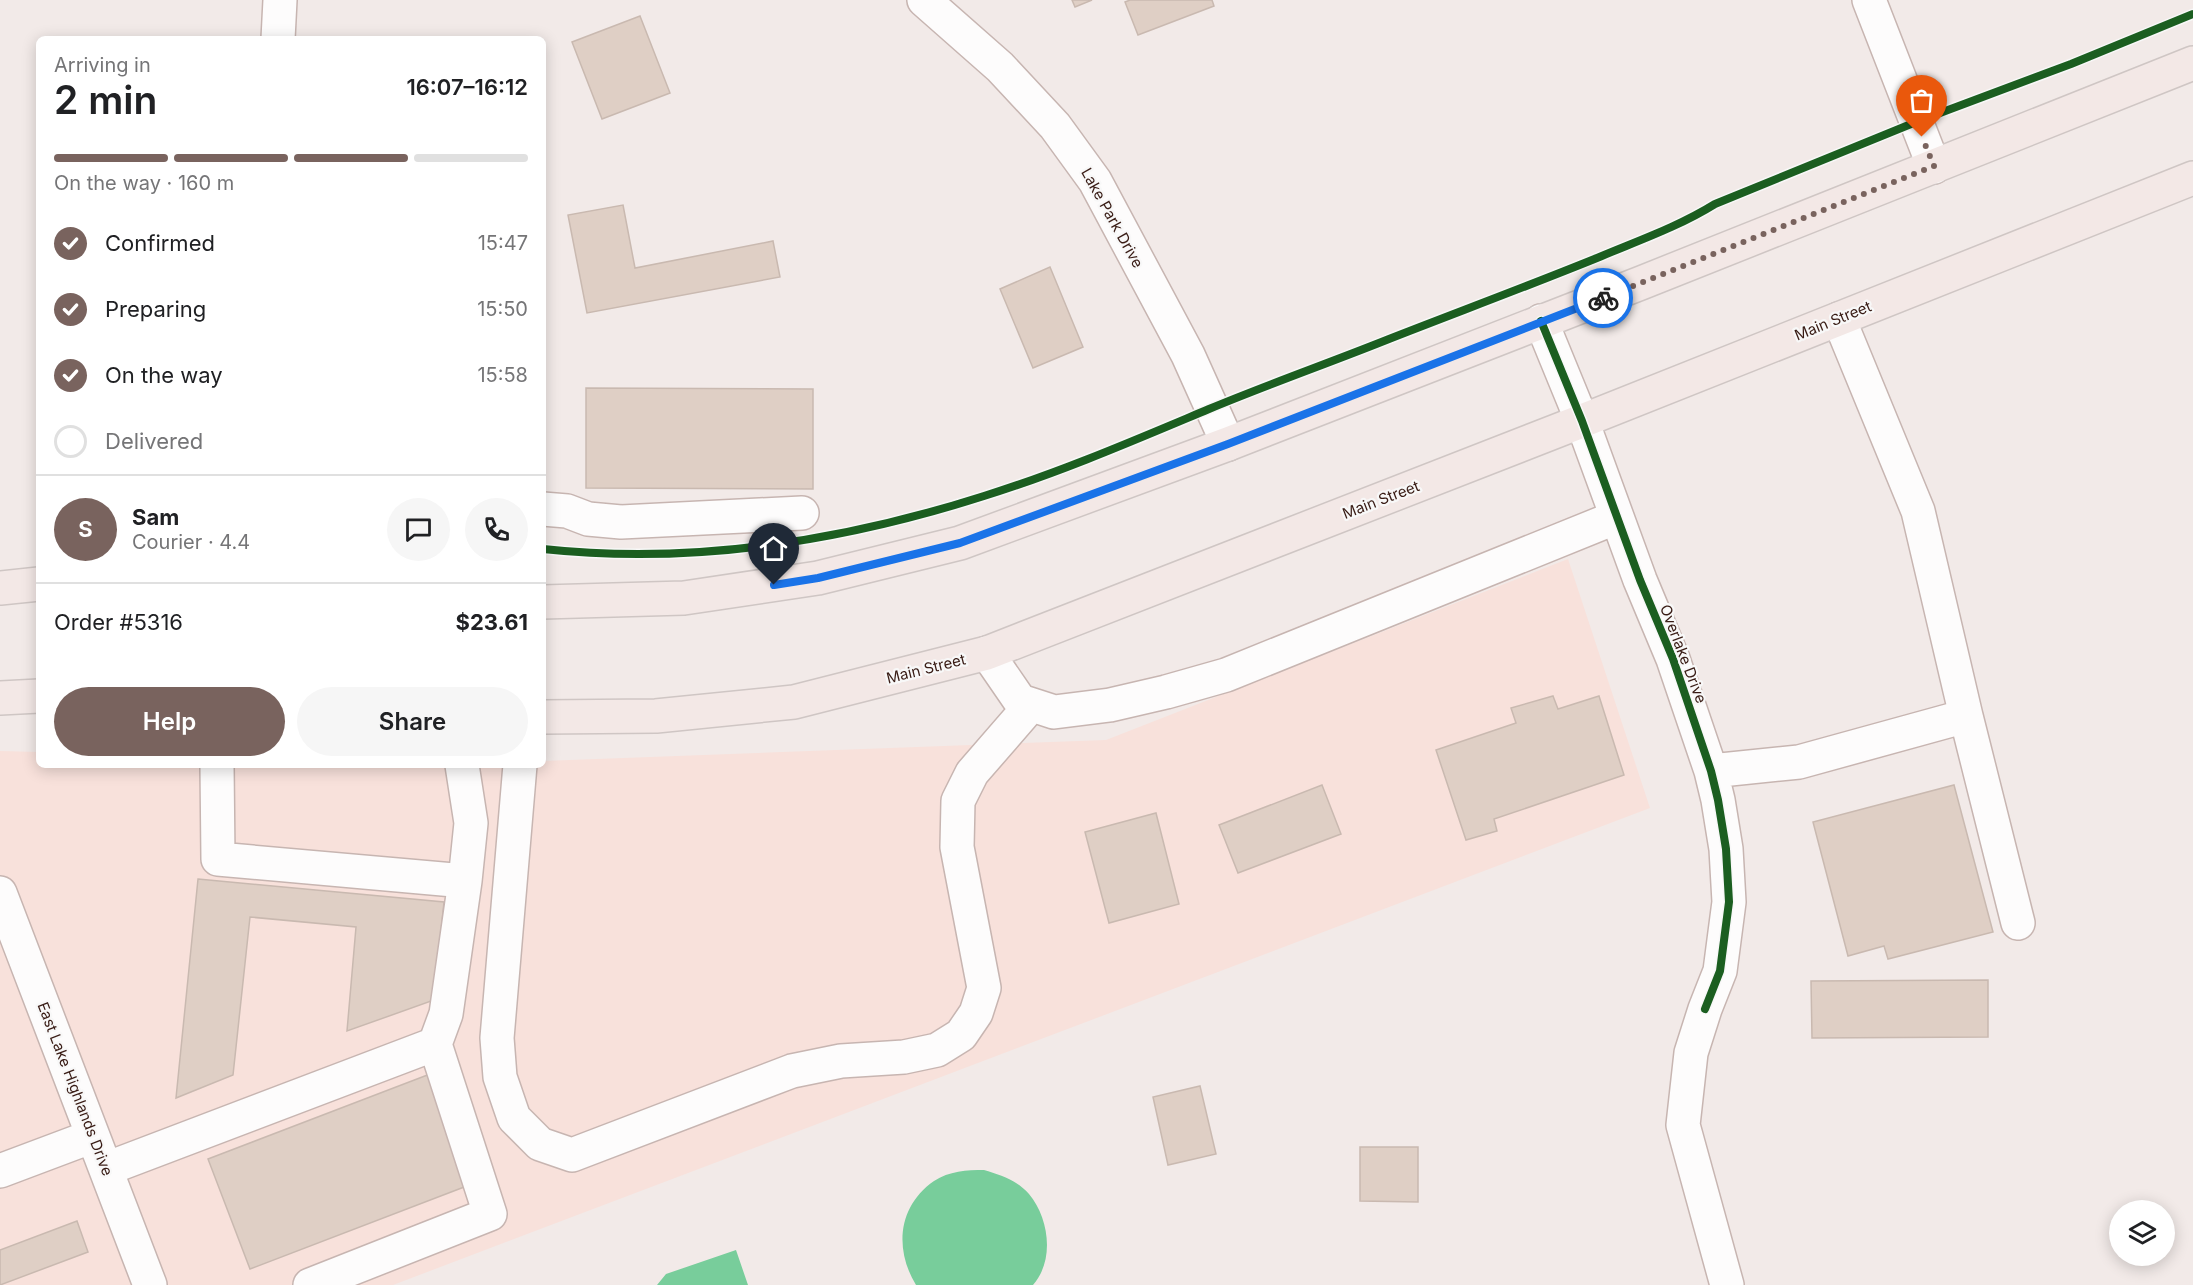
<!DOCTYPE html>
<html lang="en">
<head>
<meta charset="utf-8">
<style>
  :root { --surface:#fff; --page:#f6f6f6; --text:#202124; --muted:#757577; --line:#e0e0e0; --accent:#79635e }
  body { margin:0; font-family:Inter,sans-serif; background:var(--page); color:var(--text); height:100vh; display:flex; flex-direction:column; font-size:22px; white-space:nowrap }
  * { box-sizing:border-box; margin:0 }
  p { font-size:20px; color:var(--muted) }
  .icon { flex:none; width:33px; height:33px; fill:none; stroke:currentColor; stroke-width:2; stroke-linecap:round; stroke-linejoin:round }
  .map { position:relative; flex:1; overflow:hidden }
  .side { position:absolute; left:36px; top:36px; width:510px; height:732px; display:flex; flex-direction:column; background:var(--surface); border-radius:9px; box-shadow:0 3px 15px #0003 }
  .side>* { flex:none }
  .controls { position:absolute; left:2109px; top:1200px; display:grid; gap:12px }
  .controls a { display:grid; place-items:center; width:66px; height:66px; border-radius:50%; background:var(--surface); box-shadow:0 3px 15px #0003; font-size:30px }
  .pin { position:absolute; display:grid; place-items:center; width:51px; height:51px; color:#fff; margin:-62px -26px; border-radius:50% 50% 50% 0; rotate:-45deg; box-shadow:0 0 6px #0007 }
  .pin .icon { rotate:45deg }
  .courier { position:absolute; display:grid; place-items:center; width:60px; height:60px; margin:-30px; border:4px solid #1a73e8; border-radius:50%; background:#fff; color:#222; box-shadow:0 2px 8px #0007 }
  .head em { font-style:normal; font-weight:600 }
  .head div { display:flex; flex-direction:column-reverse }
  .head { display:flex; align-items:center; justify-content:space-between; height:102px; padding:0 18px }
  h1 { font-size:39px; font-weight:600; line-height:45px }
  .bar { display:grid; grid-template-columns:repeat(4,1fr); gap:9px 6px; align-content:center; height:72px; padding:0 18px }
  .bar i { height:8px; border-radius:4px; background:var(--line) }
  .bar .selected { background:var(--accent) }
  .bar p { grid-column:span 4 }
  .line { display:flex; align-items:center; gap:15px; padding:0 18px; border-top:2px solid var(--line) }
  .line div { flex:1 }
  .round { display:grid; place-items:center; flex:none; width:63px; height:63px; border-radius:32px; background:var(--page) }
  ol { padding:0 18px; list-style:none }
  li { display:flex; align-items:center; gap:18px; height:66px }
  li p { margin-inline-start:auto }
  li .icon { padding:6px; border-radius:50%; background:var(--accent); color:#fff; stroke-width:4 }
  li:last-child { color:var(--muted) }
  li i { width:33px; height:33px; border:3px solid var(--line); border-radius:50% }
  .primary-button { display:flex; gap:12px; margin-top:auto; padding:12px 18px }
  .primary-button a { flex:1; height:69px; border-radius:36px; background:var(--accent); color:#fff; font-size:24px; font-weight:600; line-height:69px; text-align:center }
  .primary-button a+a { background:var(--page); color:var(--text) }
  .map>svg:first-child { display:block }
  .built { fill:#f8e1db }
  .water { fill:#78cd9b }
  .building { fill:#dfcfc5; stroke:#c9b9b0; stroke-width:1.5 }
  .lines { fill:none; stroke-linecap:round; stroke-linejoin:round }
  .minor-casing { stroke:#c7b5b1; stroke-width:36 }
  .major-casing { stroke:#cfc6c4; stroke-width:36 }
  .minor { stroke:#fdfcfc; stroke-width:33 }
  .major { stroke:#f3e8e6; stroke-width:33 }
  .cycleway-casing { stroke:#f8f8f8; stroke-width:11 }
  .cycleway { stroke:#1b5e20; stroke-width:8 }
  .done { stroke:#79635e; stroke-width:6; stroke-dasharray:0 10.8 }
  .route { stroke:#1a73e8; stroke-width:8 }
  .labels { text-anchor:middle; stroke-width:4.5; stroke-linejoin:round; paint-order:stroke }
  .street-label { font-size:15px; fill:#381b14; stroke:#f8f8f8 }
</style>
</head>
<body>
<div class="map">
<svg width="2193" height="1285" viewBox="0 0 2193 1285">
  <rect width="100%" height="100%" fill="#f2eae8"/>
  <path class="built" d="M1568 559 1650 808 393 1285H0V751L39 752V765H543V761L1106 740Z"/>
  <path class="water" d="M984 1170C1000 1175 1017 1180 1029 1194 1049 1218 1055 1260 1033 1285H916C894 1249 898 1206 934 1181 949 1171 967 1170 984 1170Z
    M736 1250 748 1285H657L666 1274Z"/>
  <path class="building" d="M1072 0H1092L1075 7Z
    M1130 0H1212L1214 6 1138 35 1125 2Z
    M640 16 670 93 602 119 572 42Z
    M623 205 635 268 773 241 780 277 587 313 568 215Z
    M1050 267 1083 347 1033 368 1000 289Z
    M586 388 813 389V489L586 488Z
    M1553 696 1558 709 1599 696 1624 775 1494 819 1497 831 1466 840 1436 750 1516 723 1511 708Z
    M1322 785 1341 834 1238 873 1219 825Z
    M1954 785 1993 932 1888 959 1884 946 1848 956 1813 822Z
    M1156 813 1179 904 1109 923 1085 832Z
    M198 879 444 902 434 1000 347 1031 356 927 250 917 233 1075 176 1098Z
    M1988 980V1037L1812 1038 1811 981Z
    M430 1074 472 1184 250 1269 208 1159Z
    M1200 1086 1216 1154 1168 1165 1153 1097Z
    M1360 1147H1418V1202L1360 1201Z
    M77 1221 88 1252 0 1285V1250Z"/>
  <g class="lines">
    <g class="minor-casing">
      <path id="minor" d="M924 0 1000 67 1055 126 1095 181 1188 355 1228 444
        M1869 0 1934 167
        M278 39 280 0
        M1541 321 1582 421 1640 580 1673 659 1711 771 1718 800 1726 849 1729 902 1720 971 1705 1009 1691 1053 1683 1125 1727 1285
        M543 509 567 511 588 519 621 522 802 513
        M987 653 1020 701 1054 712 1110 705 1166 692 1226 675 1617 517
        M1966 716 2018 923
        M217 765 218 859 465 881
        M520 765 497 1038 500 1077 514 1118 540 1144 572 1155 792 1071 841 1061 904 1057 937 1050 961 1035 976 1013 984 988 957 847 958 801 972 773 1031 705
        M1711 771 1799 762 1966 716 1918 511 1839 319
        M0 893 150 1285
        M106 1169 435 1044 446 1014 465 881 471 823 462 765
        M0 1171 93 1136
        M310 1285 490 1214 435 1044"/>
    </g>
    <g class="major-casing">
      <path id="major" d="M0 588 39 584
        M543 602 684 598 818 578 960 543 1228 444 1641 283 2193 63
        M0 698 39 696
        M543 717 656 716 794 702 987 653 1582 421 2193 178"/>
    </g>
    <use href="#minor" class="minor"/>
    <use href="#major" class="major"/>
    <g class="cycleway-casing">
      <path id="cycleway" d="M1541 321 1582 421 1640 580 1673 659 1711 771 1718 800 1726 849 1729 902 1720 971 1705 1009
        M543 549C691 565 843 541 984 496 1061 472 1135 440 1209 409 1269 384 1329 363 1389 339 1458 312 1528 286 1597 258 1637 241 1678 227 1715 204L1916 122 2071 64 2193 14"/>
    </g>
    <use href="#cycleway" class="cycleway"/>
  </g>
  <g class="lines">
    <path class="done" d="M1603 298 1934 166 1922 137"/>
    <path class="route" d="M774 585 818 578 960 543 1228 444 1603 298"/>
  </g>
  <g class="labels">
    <g class="street-label">
      <text transform="translate(1112 218) rotate(61)" y="5">Lake Park Drive</text>
      <text transform="translate(1833 321) rotate(-22)" y="5">Main Street</text>
      <text transform="translate(1381 500) rotate(-21)" y="5">Main Street</text>
      <text transform="translate(1683 654) rotate(69)" y="5">Overlake Drive</text>
      <text transform="translate(926 669) rotate(-14)" y="5">Main Street</text>
      <text transform="translate(75 1089) rotate(69)" y="5">East Lake Highlands Drive</text>
    </g>
  </g>
</svg>
<div class="controls">
<a><svg class="icon" aria-label="layers" viewBox="0 0 24 24"><path d="M12 4l9 5-9 5-9-5zM3 14l9 5 9-5"/></svg></a>
</div>
<div class="pin" style="left:1922px;top:137px;background:#ea580c"><svg class="icon" aria-label="bag" viewBox="0 0 24 24"><path d="M5 8h14l-1 12H6zM9 8a3 3 0 0 1 6 0"/></svg></div>
<div class="pin" style="left:774px;top:585px;background:#1f2937"><svg class="icon" aria-label="home" viewBox="0 0 24 24"><path d="M3 11l9-7 9 7M6 9v11h12V9"/></svg></div>
<div class="courier" style="left:1603px;top:298px"><svg class="icon" aria-label="bike" viewBox="0 0 24 24"><circle cx="6" cy="16" r="4"/><circle cx="18" cy="16" r="4"/><path d="M6 16l4-8h5l3 8M10 8l3 8H6M13 5h3"/></svg></div>
<section class="side">
<div class="head"><div><h1>2 min</h1><p>Arriving in</p></div><em>16:07–16:12</em></div>
<div class="bar"><i class="selected"></i><i class="selected"></i><i class="selected"></i><i></i><p>On the way · 160 m</p></div>
<ol>
<li><svg class="icon" aria-label="check" viewBox="0 0 24 24"><path d="M5 12l5 5 9-10"/></svg>Confirmed<p>15:47</p></li>
<li><svg class="icon" aria-label="check" viewBox="0 0 24 24"><path d="M5 12l5 5 9-10"/></svg>Preparing<p>15:50</p></li>
<li><svg class="icon" aria-label="check" viewBox="0 0 24 24"><path d="M5 12l5 5 9-10"/></svg>On the way<p>15:58</p></li>
<li><i></i>Delivered</li>
</ol>
<div class="line" style="height:108px"><b class="round" style="background:var(--accent);color:#fff">S</b><div><b>Sam</b><p>Courier · 4.4</p></div><a class="round"><svg class="icon" aria-label="chat" viewBox="0 0 24 24"><path d="M4 5h16v11H9l-5 4z"/></svg></a><a class="round"><svg class="icon" aria-label="phone" viewBox="0 0 24 24"><path d="M5 4h4l2 5-3 2q2 4 5 5l2-3 5 2v4C11 20 4 13 5 4z"/></svg></a></div>
<div class="line" style="height:78px"><div>Order #5316</div><b>$23.61</b></div>
<div class="primary-button"><a>Help</a><a>Share</a></div>
</section>
</div>
</body>
</html>
